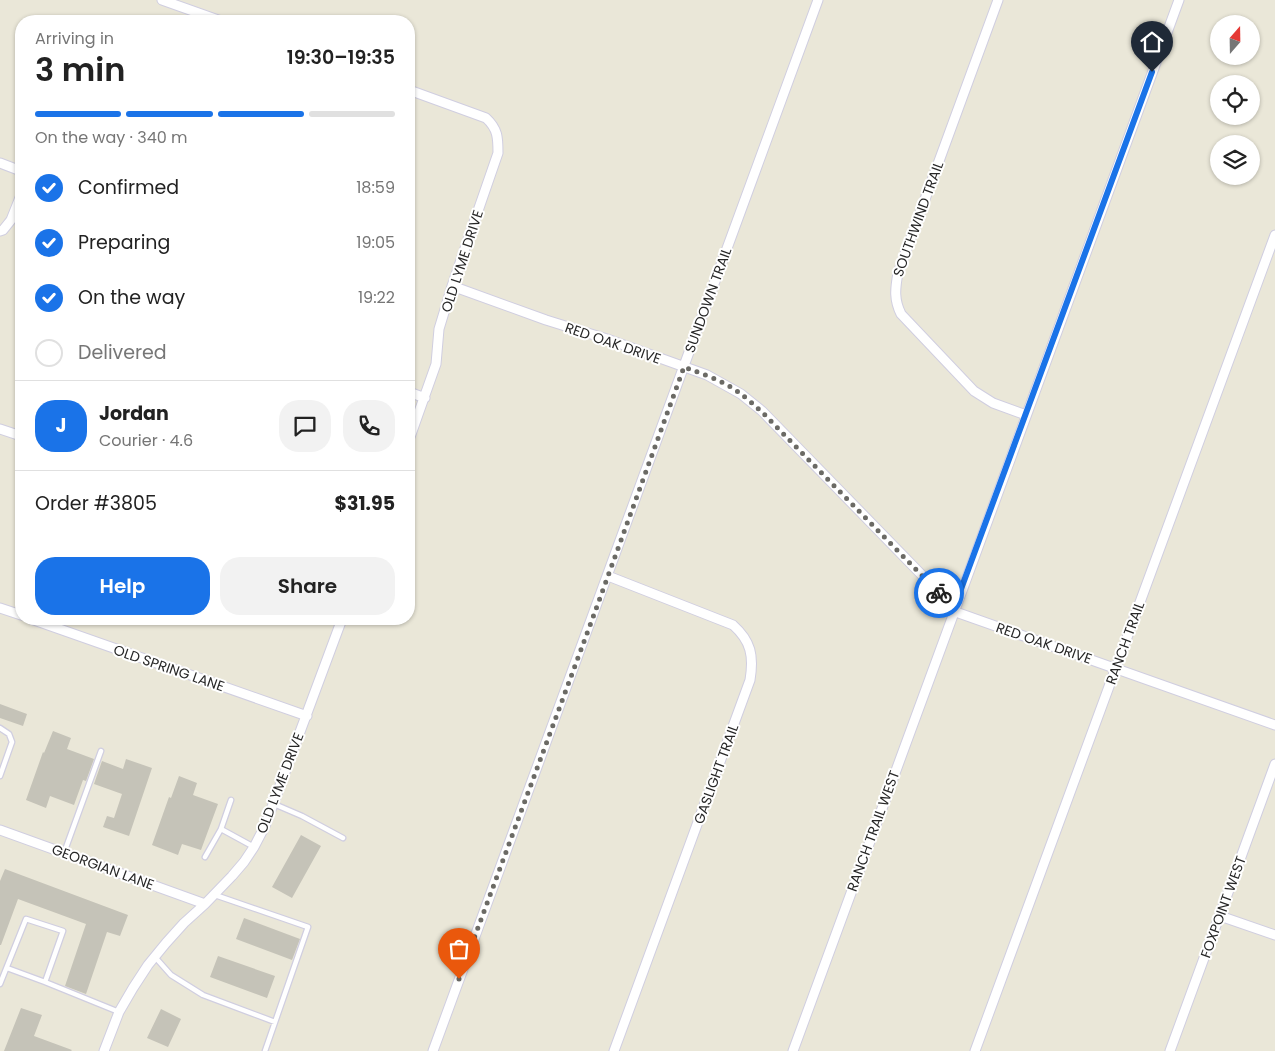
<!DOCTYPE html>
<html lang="en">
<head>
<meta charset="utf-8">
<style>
  :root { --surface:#fff; --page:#f2f2f2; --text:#222; --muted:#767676; --line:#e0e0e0; --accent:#1a73e8 }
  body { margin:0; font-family:Poppins,sans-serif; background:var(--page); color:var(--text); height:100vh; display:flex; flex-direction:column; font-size:19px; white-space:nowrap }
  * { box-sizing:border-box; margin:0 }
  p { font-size:16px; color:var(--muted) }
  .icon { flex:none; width:28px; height:28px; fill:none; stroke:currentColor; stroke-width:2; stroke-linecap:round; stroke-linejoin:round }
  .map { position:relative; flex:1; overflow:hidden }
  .details { position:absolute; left:15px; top:15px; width:400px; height:610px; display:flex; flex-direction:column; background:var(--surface); border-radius:20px; box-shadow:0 1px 4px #0004 }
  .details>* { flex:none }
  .needle { width:32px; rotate:20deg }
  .controls { position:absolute; left:1210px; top:15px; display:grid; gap:10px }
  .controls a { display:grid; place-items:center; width:50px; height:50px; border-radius:50%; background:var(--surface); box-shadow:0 1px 4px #0004; font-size:25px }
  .pin { position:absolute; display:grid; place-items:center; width:42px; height:42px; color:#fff; margin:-51px -21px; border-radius:50% 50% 50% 0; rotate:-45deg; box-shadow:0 0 5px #0007 }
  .pin .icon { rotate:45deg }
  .courier { position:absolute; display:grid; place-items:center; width:50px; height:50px; margin:-25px; border:4px solid #1a73e8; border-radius:50%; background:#fff; color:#222; box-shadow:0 1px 6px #0007 }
  .overview em { font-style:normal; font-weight:600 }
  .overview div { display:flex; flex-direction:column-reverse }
  .overview { display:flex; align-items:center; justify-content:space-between; height:85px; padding:0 20px }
  h1 { font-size:32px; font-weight:600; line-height:38px }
  .bar { display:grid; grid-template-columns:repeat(4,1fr); gap:8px 5px; align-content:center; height:60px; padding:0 20px }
  .bar i { height:6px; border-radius:4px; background:var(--line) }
  .bar .selected { background:var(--accent) }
  .bar p { grid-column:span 4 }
  .line { display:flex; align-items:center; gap:12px; padding:0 20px; border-top:1px solid var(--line) }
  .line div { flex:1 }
  .round { display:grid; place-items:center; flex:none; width:52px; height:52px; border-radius:20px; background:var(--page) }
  ol { padding:0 20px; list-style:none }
  li { display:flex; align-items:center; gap:15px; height:55px }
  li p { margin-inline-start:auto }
  li .icon { padding:5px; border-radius:50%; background:var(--accent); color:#fff; stroke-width:4 }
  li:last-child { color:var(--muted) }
  li i { width:28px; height:28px; border:2px solid var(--line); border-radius:50% }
  .action { display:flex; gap:10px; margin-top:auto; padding:10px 20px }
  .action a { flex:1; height:58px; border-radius:20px; background:var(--accent); color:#fff; font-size:20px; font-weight:600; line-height:58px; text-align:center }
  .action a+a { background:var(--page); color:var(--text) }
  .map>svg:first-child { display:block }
  .building { fill:#c5c3b8 }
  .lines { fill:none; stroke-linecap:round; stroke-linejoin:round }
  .service-casing { stroke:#d0cee0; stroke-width:7 }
  .minor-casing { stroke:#d0cee0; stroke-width:11 }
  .service { stroke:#fff; stroke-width:4.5 }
  .minor { stroke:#fff; stroke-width:9 }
  .done { stroke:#6b6a65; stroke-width:5; stroke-dasharray:0 9 }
  .route { stroke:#1a73e8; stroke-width:6 }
  .labels { text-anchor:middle; stroke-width:4; stroke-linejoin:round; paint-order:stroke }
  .street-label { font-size:14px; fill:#272727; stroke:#fff }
</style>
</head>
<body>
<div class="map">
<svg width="1275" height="1051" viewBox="0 0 1275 1051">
  <rect width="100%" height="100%" fill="#eae7d8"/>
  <path class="building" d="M0 704 27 714 23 726 0 718Z
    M53 731 71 738 67 749 94 759 86 781 83 780 74 805 50 796 46 808 26 800 43 752 44 753Z
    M126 759 152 768 129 836 103 827 107 816 114 818 122 794 94 784 102 761 123 769Z
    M179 776 197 783 193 795 218 804 201 850 182 844 178 855 152 845 169 797 171 798Z
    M301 835 321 846 292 898 272 887Z
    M5 869 128 915 120 936 107 932 86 994 65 986 86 924 18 899 1 945H0V881Z
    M244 918 300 939 292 960 236 939Z
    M218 956 275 976 267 998 210 977Z
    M21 1008 42 1015 34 1036 72 1050 71 1051H4Z
    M161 1009 181 1019 168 1047 147 1038Z"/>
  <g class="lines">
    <g class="service-casing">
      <path id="service" d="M0 728 9 734 12 742 0 776
        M231 800 221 829 254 847
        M274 804 302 816 343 838
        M64 853 101 751
        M205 857 221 829
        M215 895 308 927 265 1051
        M155 957 171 975 203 995 275 1022
        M7 968 45 982 119 1012
        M0 984 26 919 63 931 45 982"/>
    </g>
    <g class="minor-casing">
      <path id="minor" d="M162 0 221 21
        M998 0 898 273C895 289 894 300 901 314L974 391 993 403 1026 415
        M409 90 486 118C498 129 498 138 498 153L452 286 439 329 436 364 409 440
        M0 163 21 171
        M0 231 3 230 11 220 21 195
        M452 286 546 320 607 339 707 375 741 394 762 411 954 608
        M409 392 425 398
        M0 429 21 436
        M608 576 733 625C751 641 754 656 750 680L614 1051
        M0 608 21 615
        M953 611 1275 725
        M31 619 307 716
        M0 830 205 904
        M1220 916 1275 935
        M104 1051 119 1012 133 988 148 965 166 943 184 923 205 904 232 876 244 862 254 847 265 826 342 619
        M433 1051 818 0
        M793 1051 1179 0
        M975 1051 1275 235
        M1170 1051 1275 764"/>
    </g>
    <use href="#service" class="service"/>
    <use href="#minor" class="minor"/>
  </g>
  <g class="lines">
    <path class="done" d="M459 979 592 620 684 367C703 374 724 381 741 394 748 399 755 406 762 412L939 593"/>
    <path class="route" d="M939 593 954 608 1152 72"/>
  </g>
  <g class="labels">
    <g class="street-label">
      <text transform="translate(918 219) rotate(-70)" y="5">SOUTHWIND TRAIL</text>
      <text transform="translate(462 261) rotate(-72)" y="5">OLD LYME DRIVE</text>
      <text transform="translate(708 300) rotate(-70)" y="5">SUNDOWN TRAIL</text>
      <text transform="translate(613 343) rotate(19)" y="5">RED OAK DRIVE</text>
      <text transform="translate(1044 643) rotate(19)" y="5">RED OAK DRIVE</text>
      <text transform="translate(1125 643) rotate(-70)" y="5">RANCH TRAIL</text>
      <text transform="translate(169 668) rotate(19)" y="5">OLD SPRING LANE</text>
      <text transform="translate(716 774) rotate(-70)" y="5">GASLIGHT TRAIL</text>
      <text transform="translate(280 783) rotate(-69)" y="5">OLD LYME DRIVE</text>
      <text transform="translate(873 831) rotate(-70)" y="5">RANCH TRAIL WEST</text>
      <text transform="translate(103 867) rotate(20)" y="5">GEORGIAN LANE</text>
      <text transform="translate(1223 907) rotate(-70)" y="5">FOXPOINT WEST</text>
    </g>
  </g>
</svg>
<div class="controls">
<a><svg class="needle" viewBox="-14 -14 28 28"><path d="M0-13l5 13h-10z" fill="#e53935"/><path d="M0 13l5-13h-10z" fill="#767676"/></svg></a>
<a><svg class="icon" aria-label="locate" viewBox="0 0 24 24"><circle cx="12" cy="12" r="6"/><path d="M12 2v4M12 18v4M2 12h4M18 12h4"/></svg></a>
<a><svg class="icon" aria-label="layers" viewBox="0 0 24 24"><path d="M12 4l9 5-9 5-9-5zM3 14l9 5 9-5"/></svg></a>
</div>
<div class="pin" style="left:459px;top:979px;background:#ea580c"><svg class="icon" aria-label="bag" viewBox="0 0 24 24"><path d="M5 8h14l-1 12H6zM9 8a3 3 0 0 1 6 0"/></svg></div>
<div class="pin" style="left:1152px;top:72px;background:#1f2937"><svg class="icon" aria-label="home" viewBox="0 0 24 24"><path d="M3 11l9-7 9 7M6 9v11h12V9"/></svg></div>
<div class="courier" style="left:939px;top:593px"><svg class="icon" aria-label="bike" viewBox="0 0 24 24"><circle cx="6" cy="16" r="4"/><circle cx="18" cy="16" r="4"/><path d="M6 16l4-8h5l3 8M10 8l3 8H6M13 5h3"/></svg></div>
<section class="details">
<div class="overview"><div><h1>3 min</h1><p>Arriving in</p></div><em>19:30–19:35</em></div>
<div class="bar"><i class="selected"></i><i class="selected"></i><i class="selected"></i><i></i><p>On the way · 340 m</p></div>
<ol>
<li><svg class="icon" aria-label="check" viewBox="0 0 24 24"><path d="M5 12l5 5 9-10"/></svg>Confirmed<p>18:59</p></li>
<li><svg class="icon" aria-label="check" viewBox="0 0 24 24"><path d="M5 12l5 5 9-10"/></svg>Preparing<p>19:05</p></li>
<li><svg class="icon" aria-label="check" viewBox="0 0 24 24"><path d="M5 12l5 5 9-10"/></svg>On the way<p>19:22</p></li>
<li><i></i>Delivered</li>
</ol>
<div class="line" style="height:90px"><b class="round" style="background:var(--accent);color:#fff">J</b><div><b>Jordan</b><p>Courier · 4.6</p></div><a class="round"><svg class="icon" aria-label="chat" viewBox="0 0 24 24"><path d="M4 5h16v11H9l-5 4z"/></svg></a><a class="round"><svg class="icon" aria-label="phone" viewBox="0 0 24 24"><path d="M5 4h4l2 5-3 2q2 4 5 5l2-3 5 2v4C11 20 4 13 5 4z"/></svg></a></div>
<div class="line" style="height:65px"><div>Order #3805</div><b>$31.95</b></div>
<div class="action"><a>Help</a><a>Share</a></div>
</section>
</div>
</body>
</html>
